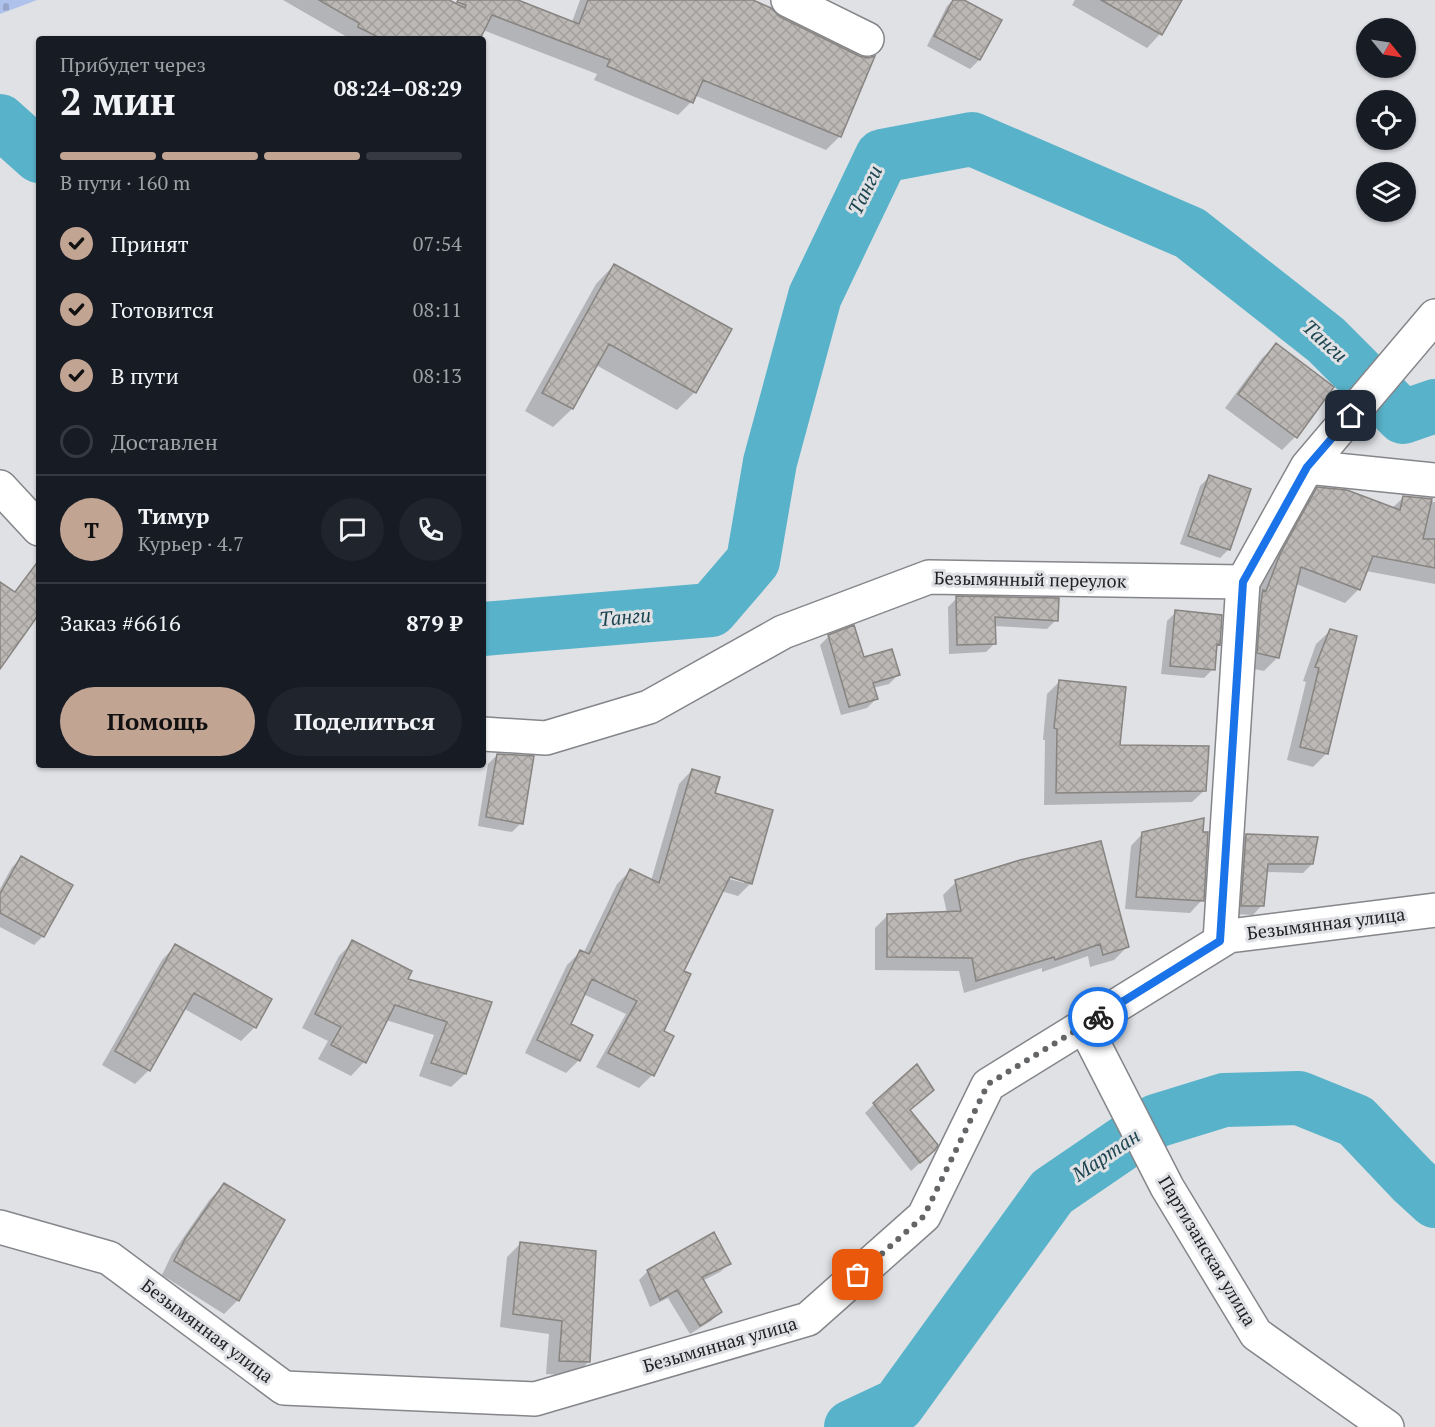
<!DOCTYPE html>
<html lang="ru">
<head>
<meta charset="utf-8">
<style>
  :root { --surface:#171b24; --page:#20242c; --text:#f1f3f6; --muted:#9ea1a6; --line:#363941; --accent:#c2a493 }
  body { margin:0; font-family:"PT Serif",serif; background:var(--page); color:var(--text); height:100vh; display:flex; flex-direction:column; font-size:22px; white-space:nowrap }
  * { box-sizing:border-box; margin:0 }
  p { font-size:20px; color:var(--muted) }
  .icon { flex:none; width:33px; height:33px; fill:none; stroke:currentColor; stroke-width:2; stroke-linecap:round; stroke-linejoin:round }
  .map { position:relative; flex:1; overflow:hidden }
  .details { position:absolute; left:36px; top:36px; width:450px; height:732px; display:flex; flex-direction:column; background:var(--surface); border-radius:6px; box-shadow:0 2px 4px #0004 }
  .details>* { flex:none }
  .needle { width:39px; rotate:120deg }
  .controls { position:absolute; left:1356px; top:18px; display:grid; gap:12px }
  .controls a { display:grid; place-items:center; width:60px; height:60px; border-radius:50%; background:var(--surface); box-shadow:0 2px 4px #0004; font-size:30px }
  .pin { position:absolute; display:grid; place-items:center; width:51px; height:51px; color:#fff; margin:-26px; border-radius:12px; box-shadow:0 3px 9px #0006 }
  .courier { position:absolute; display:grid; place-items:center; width:60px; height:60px; margin:-30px; border:4px solid #1a73e8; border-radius:50%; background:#fff; color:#222; box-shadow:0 2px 8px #0007 }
  .overview em { font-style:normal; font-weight:800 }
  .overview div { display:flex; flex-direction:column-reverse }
  .overview { display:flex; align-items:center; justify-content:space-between; height:102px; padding:0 24px }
  h1 { font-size:39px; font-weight:800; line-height:45px }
  .bar { display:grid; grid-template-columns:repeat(4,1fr); gap:9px 6px; align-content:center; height:72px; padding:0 24px }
  .bar i { height:8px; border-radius:4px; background:var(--line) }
  .bar .on { background:var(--accent) }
  .bar p { grid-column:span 4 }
  .line { display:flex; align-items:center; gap:15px; padding:0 24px; border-top:2px solid var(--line) }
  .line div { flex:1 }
  .round { display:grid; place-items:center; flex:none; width:63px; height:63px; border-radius:32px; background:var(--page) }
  ol { padding:0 24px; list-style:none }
  li { display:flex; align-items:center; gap:18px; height:66px }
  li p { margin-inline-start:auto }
  li .icon { padding:6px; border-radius:50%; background:var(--accent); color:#111; stroke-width:4 }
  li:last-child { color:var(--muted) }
  li i { width:33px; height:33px; border:3px solid var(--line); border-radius:50% }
  .button { display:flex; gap:12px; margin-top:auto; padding:12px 24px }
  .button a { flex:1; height:69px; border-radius:36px; background:var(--accent); color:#111; font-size:24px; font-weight:800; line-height:69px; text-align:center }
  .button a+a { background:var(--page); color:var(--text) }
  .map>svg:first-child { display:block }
  .cemetery { fill:url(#cemetery-stones) }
  .shadow { fill:#0003; fill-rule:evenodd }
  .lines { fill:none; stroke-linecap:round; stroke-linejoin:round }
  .river { stroke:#58b2c9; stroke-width:54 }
  .building { fill:url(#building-cross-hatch); stroke:#888481; stroke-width:1.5 }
  .minor-casing { stroke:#84868a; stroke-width:36 }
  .minor { stroke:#fff; stroke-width:33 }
  .done { stroke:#646567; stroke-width:6; stroke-dasharray:0 10.8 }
  .route { stroke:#1a73e8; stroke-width:8 }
  .labels { text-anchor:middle; stroke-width:6; stroke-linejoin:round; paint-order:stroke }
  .street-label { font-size:18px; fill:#212223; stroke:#dfe1e5 }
  .water-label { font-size:20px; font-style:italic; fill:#1b444e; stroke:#dfe1e5 }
</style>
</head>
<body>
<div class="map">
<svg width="1435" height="1427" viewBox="0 0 1435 1427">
  <defs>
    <pattern id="cemetery-stones" width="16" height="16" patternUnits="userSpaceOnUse" patternTransform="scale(1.5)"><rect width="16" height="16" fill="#afc2eb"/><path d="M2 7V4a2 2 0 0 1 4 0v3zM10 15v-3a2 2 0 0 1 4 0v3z" fill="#96a6c9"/></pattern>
    <pattern id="building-cross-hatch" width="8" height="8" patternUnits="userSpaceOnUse" patternTransform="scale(1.5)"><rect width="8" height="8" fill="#bcb8b5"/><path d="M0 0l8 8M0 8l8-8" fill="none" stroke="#a19e9b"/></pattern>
  </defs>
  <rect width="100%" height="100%" fill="#dfe1e5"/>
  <path class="cemetery" d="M0 0H37L0 14Z"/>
  <path class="shadow" d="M283 0H445L459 7 463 0H514L572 22 580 0H749L779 18 858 57 868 59 872 58 840 136 826 150 694 95 691 102 678 115 594 80 597 74 483 30 479 39H346L347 37Z
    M953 0H961L1000 21 979 60 970 69 927 46 947 6Z
    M1075 0H1180L1160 34 1147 48 1072 5Z
    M614 265 695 392 677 410 596 365 572 409 553 427 525 411 596 284Z
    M1276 345 1295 437 1282 450 1225 408 1262 358Z
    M1209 477 1229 549 1220 558 1180 544 1200 486Z
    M1318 488 1392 508 1404 497 1435 502V584L1366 571 1359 589 1345 603 1296 584 1277 658 1264 671 1244 667 1254 601 1267 570 1304 502Z
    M957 598 1056 620 1047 629 994 626 995 643 986 652 949 654 948 607Z
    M1176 612 1219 644 1215 647 1213 669 1204 678 1161 674 1167 621Z
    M1330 631 1327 753 1313 767 1287 760 1306 682 1303 681 1316 644Z
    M829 636 863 659 898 675 889 684 873 688 876 699 867 708 841 715 820 645Z
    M1059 682 1118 746 1205 790 1192 802 1044 805 1045 740H1043L1047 694Z
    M497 755 521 823 512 832 478 826 488 764Z
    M692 770 713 794 751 883 738 896 721 891 682 972 662 1032 652 1075 639 1088 596 1067 626 1014 583 994 569 1025 579 1060 566 1073 525 1053 567 965 580 952 583 954 617 884 630 871 651 881 679 784ZM723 874 744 880V883L722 877Z
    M1143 833H1202V900L1190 913 1125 909 1131 846Z
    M1246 835 1312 864 1303 873 1266 872 1262 905 1253 915 1233 914 1237 844Z
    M21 858 71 885 43 936 34 945 0 927V889L12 867Z
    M956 882 1127 947 1114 960 1090 967 1088 956 1042 972V968L964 993 959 971 875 970V928L888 915 947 913 943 895Z
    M353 942 406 980 490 1003 465 1074 451 1087 419 1076 434 1035 386 1020 364 1062 351 1076 318 1059 328 1041 302 1028 339 956Z
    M175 946 255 1027 241 1041 183 1008 149 1070 135 1084 102 1065 162 960Z
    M932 1090 908 1111 924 1159 911 1171 865 1113 874 1104Z
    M224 1185 283 1221 238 1300 224 1314 162 1275 172 1254 210 1199Z
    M521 1243 588 1362 575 1376 546 1374 549 1334 500 1327 507 1257Z
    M729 1264 720 1272 702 1281 720 1312 711 1321 690 1334 668 1298 650 1307 639 1280 648 1271Z"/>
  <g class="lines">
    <path class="river" d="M0 121 39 156
      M483 629 711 610 753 561 770 462 815 296 882 156 972 139 1190 233 1326 340 1403 417 1435 406
      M851 1427 898 1405 1052 1192 1156 1121 1224 1100 1299 1098 1356 1121 1412 1180 1435 1201"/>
  </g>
  <path class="building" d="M319 0H449L465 8 466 5 457 2 458 0H518L579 24 588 0H753L771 8 780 17 859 56 868 58 875 56 841 137 703 80 693 103 607 66 610 60 492 15 480 39H382L358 27 359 23Z
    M953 0H964L1002 20 980 60 934 36Z
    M1101 0H1182L1162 35Z
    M614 264 732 329 696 393 609 344 573 409 542 393Z
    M1276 343 1334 387 1297 438 1238 394Z
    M1209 475 1251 489 1230 550 1188 536Z
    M1317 487 1347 490 1400 510 1403 496 1432 499 1423 539H1435V568L1373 556 1360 590 1301 567 1279 658 1257 653 1261 602 1263 590 1266 591 1280 554Z
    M39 560V614L0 669V582L15 592Z
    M956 596 1059 598 1058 621 995 617 996 644 957 645Z
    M1175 610 1222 615 1220 645 1217 644 1215 670 1170 666Z
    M854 625 864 657 892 649 900 675 873 683 878 699 849 707 828 635Z
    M1330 629 1357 636 1328 754 1300 747 1319 668 1315 667Z
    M1059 680 1126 687 1120 745 1209 746 1206 791 1056 793 1057 729 1054 728Z
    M497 754 534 756 523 824 486 817Z
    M692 769 720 777 715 793 773 810 752 884 730 877 684 971 691 974 664 1031 674 1036 654 1076 608 1053 637 1001 592 979 571 1024 593 1035 580 1061 537 1040 580 950 589 954 630 869 659 883Z
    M1204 818 1203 832H1208L1204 901 1136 897 1142 832Z
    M1246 834 1318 837 1313 864H1268L1264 906H1241Z
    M1101 841 1129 947 1103 955 1100 944 1055 960 1054 957 976 981 972 958 887 957V914L961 911 955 880 1020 860Z
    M21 856 73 885 44 937 0 913V894Z
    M352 940 412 971 408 979 492 1002 466 1074 431 1063 447 1022 395 1005 366 1063 331 1045 341 1027 315 1014Z
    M175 944 272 999 256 1028 194 993 150 1071 115 1051Z
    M917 1064 934 1090 910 1110 938 1145 935 1150 920 1163 873 1103Z
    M224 1183 285 1220 239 1301 174 1261 185 1239Z
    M714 1232 731 1264 702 1277 722 1312 700 1326 677 1290 660 1300 647 1270Z
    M520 1242 596 1251 590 1362 559 1361 562 1321 513 1314Z"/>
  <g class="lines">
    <g class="minor-casing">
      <path id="minor" d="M788 0 867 39
        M1307 467 1435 316
        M0 487 39 529
        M483 734 546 738 649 707 783 632 929 577 1243 582 1307 467 1435 480
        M1220 941 1243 582
        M1084 1025 1167 1187 1256 1334 1387 1427
        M0 1227 109 1258 284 1388 535 1399 808 1319 924 1216 988 1085 1229 936 1435 910"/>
    </g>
    <use href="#minor" class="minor"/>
  </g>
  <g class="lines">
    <path class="done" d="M858 1275 924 1216 988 1084 1098 1017"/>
    <path class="route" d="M1098 1017 1220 941 1243 582 1307 467 1351 416"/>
  </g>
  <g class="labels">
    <g class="street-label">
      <text transform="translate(1030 580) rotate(1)" y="6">Безымянный переулок</text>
      <text transform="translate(1326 924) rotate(-7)" y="6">Безымянная улица</text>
      <text transform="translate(1207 1251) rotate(59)" y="6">Партизанская улица</text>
      <text transform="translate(207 1331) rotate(37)" y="6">Безымянная улица</text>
      <text transform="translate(720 1345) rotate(-16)" y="6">Безымянная улица</text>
    </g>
    <g class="water-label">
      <text transform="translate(865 190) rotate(-64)" y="7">Танги</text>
      <text transform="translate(1325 341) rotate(42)" y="7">Танги</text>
      <text transform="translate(625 617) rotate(-5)" y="7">Танги</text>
      <text transform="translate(1106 1155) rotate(-34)" y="7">Мартан</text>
    </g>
  </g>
</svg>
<div class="controls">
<a><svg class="needle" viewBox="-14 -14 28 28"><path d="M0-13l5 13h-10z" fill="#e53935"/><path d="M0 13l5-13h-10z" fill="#9ea1a6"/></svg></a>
<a><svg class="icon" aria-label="locate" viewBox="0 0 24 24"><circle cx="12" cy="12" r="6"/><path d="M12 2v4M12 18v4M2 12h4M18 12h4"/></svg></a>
<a><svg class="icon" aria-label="layers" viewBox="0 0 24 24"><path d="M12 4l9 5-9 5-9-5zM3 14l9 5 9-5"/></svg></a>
</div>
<div class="pin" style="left:858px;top:1275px;background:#ea580c"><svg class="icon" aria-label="bag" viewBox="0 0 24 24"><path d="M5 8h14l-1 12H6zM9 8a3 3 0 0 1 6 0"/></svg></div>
<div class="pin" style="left:1351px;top:416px;background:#1f2937"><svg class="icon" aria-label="home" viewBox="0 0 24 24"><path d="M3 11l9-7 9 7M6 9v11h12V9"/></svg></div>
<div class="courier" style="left:1098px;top:1017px"><svg class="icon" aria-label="bike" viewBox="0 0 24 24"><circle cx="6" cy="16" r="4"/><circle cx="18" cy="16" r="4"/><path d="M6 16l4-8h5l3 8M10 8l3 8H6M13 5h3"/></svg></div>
<section class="details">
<div class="overview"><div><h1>2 мин</h1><p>Прибудет через</p></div><em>08:24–08:29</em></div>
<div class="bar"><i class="on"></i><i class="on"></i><i class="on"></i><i></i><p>В пути · 160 m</p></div>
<ol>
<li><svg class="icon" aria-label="check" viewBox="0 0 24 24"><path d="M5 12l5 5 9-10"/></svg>Принят<p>07:54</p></li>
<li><svg class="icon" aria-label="check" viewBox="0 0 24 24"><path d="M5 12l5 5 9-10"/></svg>Готовится<p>08:11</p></li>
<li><svg class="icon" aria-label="check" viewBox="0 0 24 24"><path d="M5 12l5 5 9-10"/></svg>В пути<p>08:13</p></li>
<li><i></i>Доставлен</li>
</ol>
<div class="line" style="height:108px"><b class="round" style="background:var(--accent);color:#111">Т</b><div><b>Тимур</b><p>Курьер · 4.7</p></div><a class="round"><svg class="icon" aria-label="chat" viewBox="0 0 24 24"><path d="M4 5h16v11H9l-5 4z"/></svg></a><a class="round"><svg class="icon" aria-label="phone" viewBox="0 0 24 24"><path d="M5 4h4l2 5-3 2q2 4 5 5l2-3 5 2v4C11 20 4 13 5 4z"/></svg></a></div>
<div class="line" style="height:78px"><div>Заказ #6616</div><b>879 ₽</b></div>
<div class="button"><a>Помощь</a><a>Поделиться</a></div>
</section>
</div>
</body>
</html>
